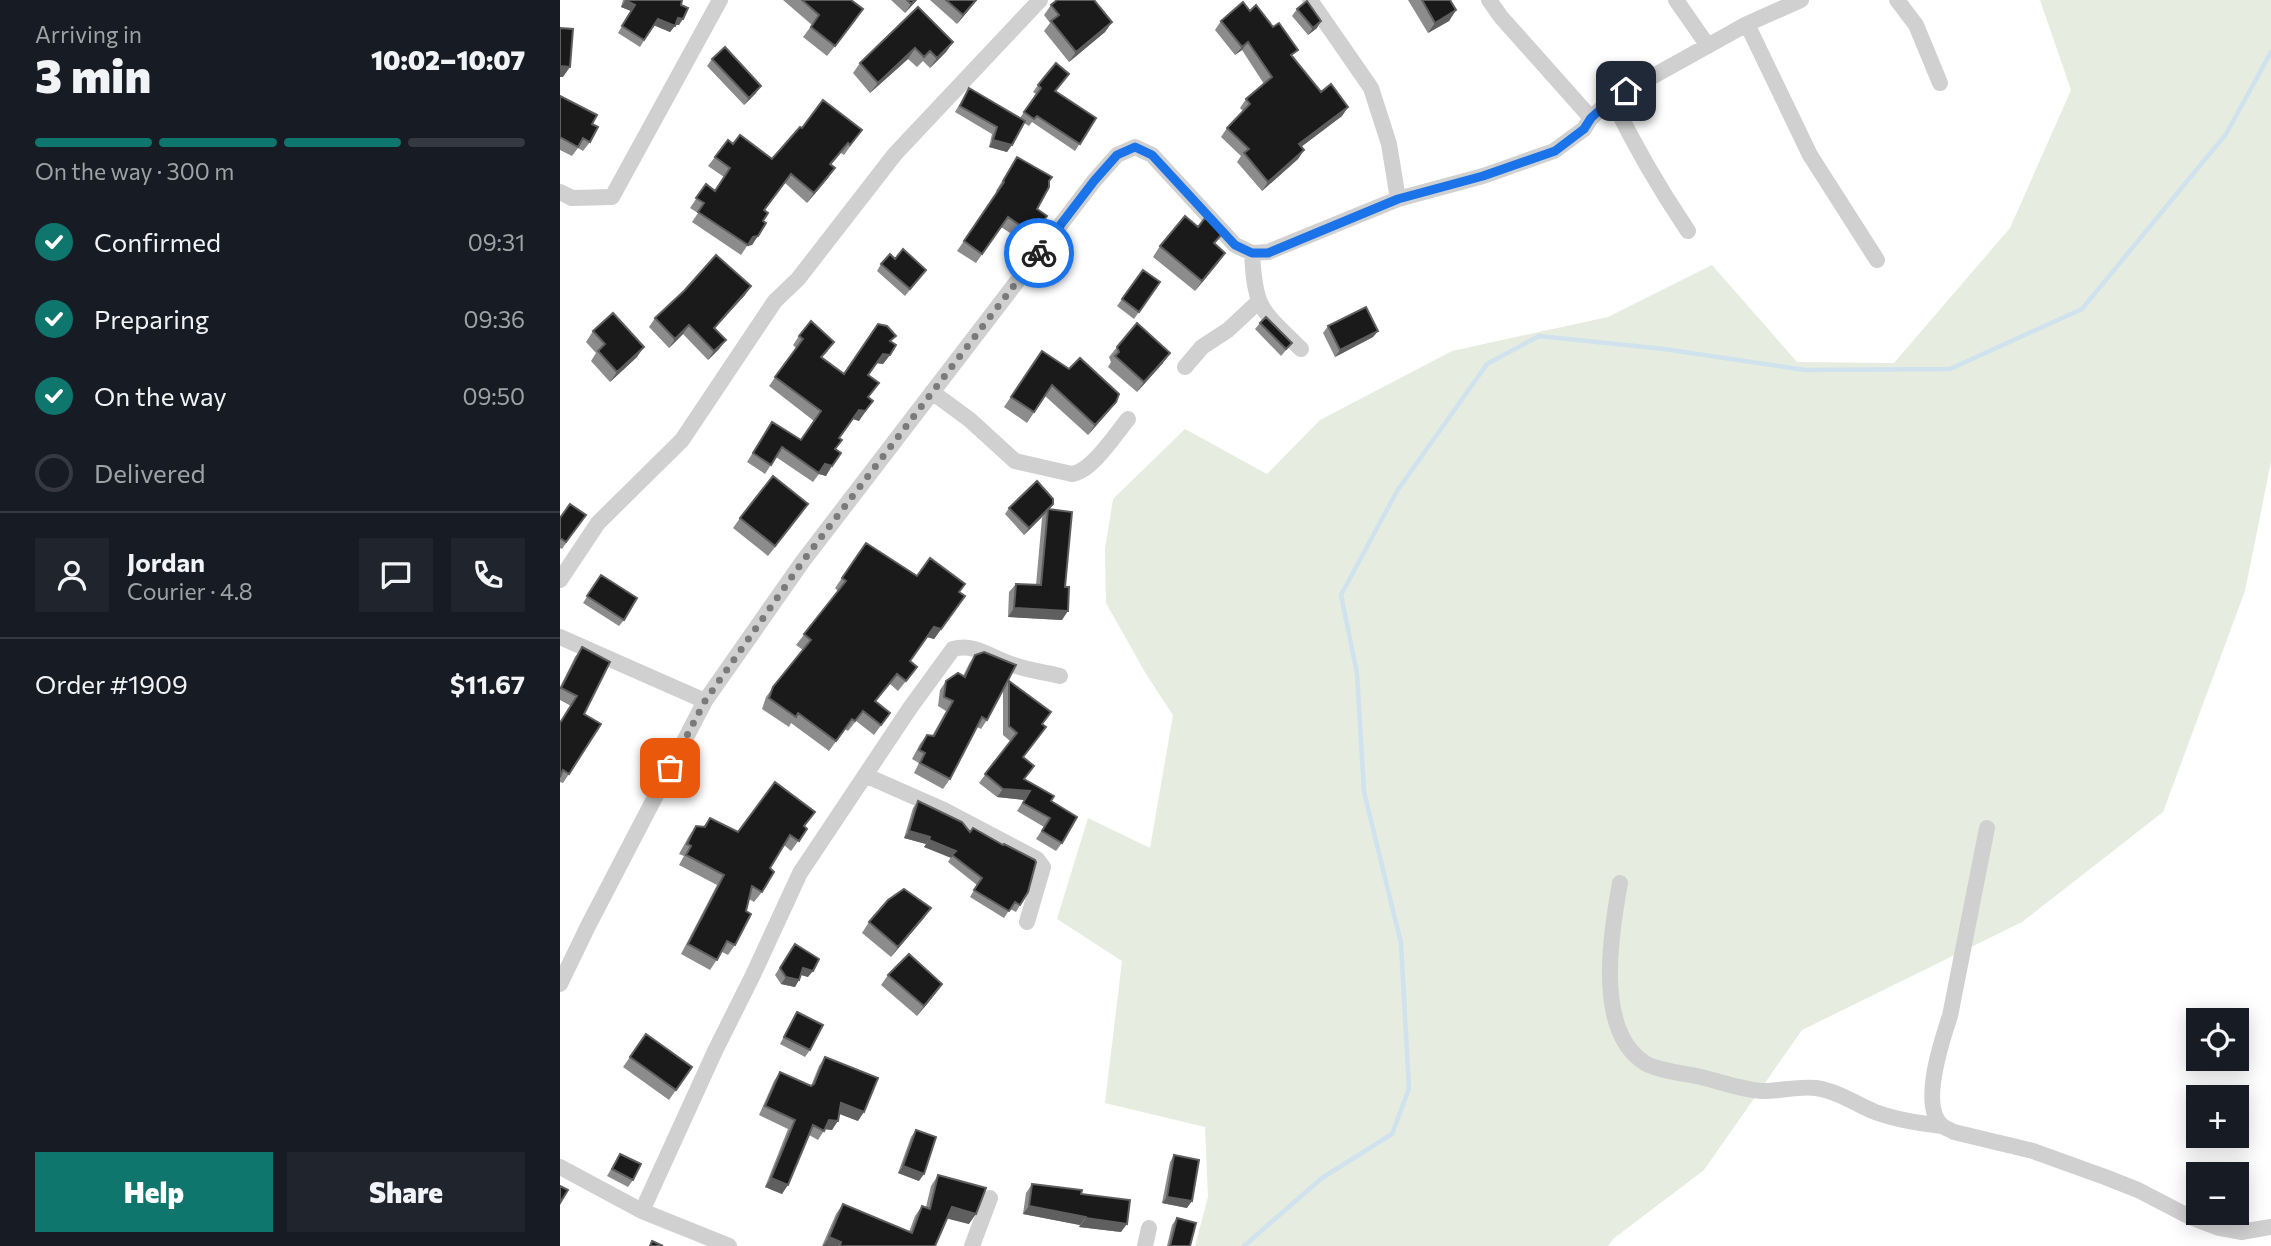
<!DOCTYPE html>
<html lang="en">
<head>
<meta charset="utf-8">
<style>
  :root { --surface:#171b24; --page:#20242c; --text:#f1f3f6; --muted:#9ea1a6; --line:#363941; --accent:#0f766e }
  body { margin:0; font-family:Commissioner,sans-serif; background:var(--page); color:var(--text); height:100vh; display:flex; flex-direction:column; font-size:26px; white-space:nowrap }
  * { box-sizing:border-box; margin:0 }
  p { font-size:23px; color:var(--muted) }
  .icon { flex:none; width:38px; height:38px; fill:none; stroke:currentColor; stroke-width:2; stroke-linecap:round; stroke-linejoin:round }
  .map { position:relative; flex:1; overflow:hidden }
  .details { display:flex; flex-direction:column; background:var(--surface); width:560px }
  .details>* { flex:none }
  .tools { position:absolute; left:1626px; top:1008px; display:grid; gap:14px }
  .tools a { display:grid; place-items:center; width:63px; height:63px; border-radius:0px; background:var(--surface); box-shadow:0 4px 18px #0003; font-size:35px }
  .pin { position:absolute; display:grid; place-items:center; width:60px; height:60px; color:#fff; margin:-30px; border-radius:14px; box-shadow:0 4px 10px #0006 }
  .courier { position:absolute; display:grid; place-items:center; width:70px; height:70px; margin:-35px; border:5px solid #1a73e8; border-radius:50%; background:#fff; color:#222; box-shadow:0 2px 9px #0007 }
  .head em { font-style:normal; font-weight:800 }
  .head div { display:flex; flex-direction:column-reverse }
  .head { display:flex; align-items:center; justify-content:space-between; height:119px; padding:0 35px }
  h1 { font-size:46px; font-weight:800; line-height:52px }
  .bar { display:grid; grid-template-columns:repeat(4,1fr); gap:10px 7px; align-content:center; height:84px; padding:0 35px }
  .bar i { height:9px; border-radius:5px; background:var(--line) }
  .bar .selected { background:var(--accent) }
  .bar p { grid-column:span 4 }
  .line { display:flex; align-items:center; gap:18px; padding:0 35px; border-top:2px solid var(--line) }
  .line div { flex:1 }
  .round { display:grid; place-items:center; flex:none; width:74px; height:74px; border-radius:0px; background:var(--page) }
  ol { padding:0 35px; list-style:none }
  li { display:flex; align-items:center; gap:21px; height:77px }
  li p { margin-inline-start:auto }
  li .icon { padding:7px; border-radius:50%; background:var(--accent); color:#fff; stroke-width:4 }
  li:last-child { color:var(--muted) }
  li i { width:38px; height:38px; border:4px solid var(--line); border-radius:50% }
  .button { display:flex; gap:14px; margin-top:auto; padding:14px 35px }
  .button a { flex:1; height:80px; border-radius:0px; background:var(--accent); color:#fff; font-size:28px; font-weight:800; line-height:80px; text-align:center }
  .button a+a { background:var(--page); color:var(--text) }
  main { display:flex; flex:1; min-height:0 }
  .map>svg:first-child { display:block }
  .green { fill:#e6ecdf }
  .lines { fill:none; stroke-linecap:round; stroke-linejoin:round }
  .stream { stroke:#cfe2ee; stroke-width:4.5 }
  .minor { stroke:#d0d0d0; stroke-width:16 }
  .wall { fill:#8c8c8c }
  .shaded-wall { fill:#5f5f5f }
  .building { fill:#1a1a1a; stroke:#5f5f5f; stroke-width:2 }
  .done { stroke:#7a7a7a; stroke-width:7; stroke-dasharray:0 12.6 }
  .route { stroke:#1a73e8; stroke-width:9 }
</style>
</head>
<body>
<main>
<section class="details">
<div class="head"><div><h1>3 min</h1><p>Arriving in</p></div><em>10:02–10:07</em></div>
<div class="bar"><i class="selected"></i><i class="selected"></i><i class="selected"></i><i></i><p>On the way · 300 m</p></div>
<ol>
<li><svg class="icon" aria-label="check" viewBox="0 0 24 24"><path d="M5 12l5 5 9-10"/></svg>Confirmed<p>09:31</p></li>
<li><svg class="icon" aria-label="check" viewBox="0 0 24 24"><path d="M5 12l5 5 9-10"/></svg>Preparing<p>09:36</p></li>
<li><svg class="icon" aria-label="check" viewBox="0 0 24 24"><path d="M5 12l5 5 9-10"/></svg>On the way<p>09:50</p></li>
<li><i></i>Delivered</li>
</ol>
<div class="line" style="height:126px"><a class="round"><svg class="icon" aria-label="person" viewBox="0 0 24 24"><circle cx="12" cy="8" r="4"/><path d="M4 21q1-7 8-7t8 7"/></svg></a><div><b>Jordan</b><p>Courier · 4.8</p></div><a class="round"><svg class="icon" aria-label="chat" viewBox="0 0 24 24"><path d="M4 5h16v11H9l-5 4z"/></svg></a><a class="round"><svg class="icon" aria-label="phone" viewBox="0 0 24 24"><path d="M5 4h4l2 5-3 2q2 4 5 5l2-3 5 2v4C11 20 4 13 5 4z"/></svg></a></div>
<div class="line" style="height:91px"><div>Order #1909</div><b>$11.67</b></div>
<div class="button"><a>Help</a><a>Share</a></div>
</section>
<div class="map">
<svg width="1711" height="1246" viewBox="0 0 1711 1246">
  <rect width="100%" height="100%" fill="#fff"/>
  <path class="green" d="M1480 0H1711V462L1685 591 1603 812 1462 922 1242 1030 1144 1170 1053 1239 1048 1246H635L648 1197 645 1127 545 1103 562 961 497 919 528 818 590 848 613 715 586 674 546 603 545 549 553 499 625 429 707 474 760 420 892 351 1048 317 1152 265 1237 362 1334 363 1450 228 1511 90Z"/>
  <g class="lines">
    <path class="stream" d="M684 1246 762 1178 832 1134 849 1089 841 943 804 792 797 673 781 595 837 491 927 364 979 336 1104 349 1245 370 1390 369 1522 309 1666 134 1711 52"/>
    <path class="minor" d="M750 0 811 88 829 144 838 199
      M929 0 941 17 1031 118
      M1116 0 1148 46
      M1337 0 1356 25 1380 83
      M1187 24 1250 155 1317 260
      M1052 99C1074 145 1099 188 1128 231
      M0 192 12 198 52 197 160 0
      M692 253C695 311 702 310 741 349
      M625 367 642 347 668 330 698 302
      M372 392 410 420 455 461 512 474C532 471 555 435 568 419
      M0 580 38 523 122 440 215 301 238 279 335 154 480 0
      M0 637 145 701
      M307 776 384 810 477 859 483 867 467 922
      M1427 828 1390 1016C1382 1040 1358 1109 1384 1127 1387 1129 1391 1130 1394 1132L1473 1151 1545 1177 1578 1190 1628 1216 1659 1228 1681 1232 1711 1227
      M1060 883C1051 932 1034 1031 1085 1063 1095 1070 1128 1074 1141 1077 1162 1082 1182 1090 1203 1091 1221 1091 1238 1086 1256 1088 1277 1091 1296 1104 1315 1112 1337 1120 1359 1123 1382 1126
      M0 984 28 926 145 701 243 561 534 181 557 155 575 147 592 155 675 245 692 253 708 252 838 199 923 176 994 151 1024 129 1031 118 1052 99 1187 24 1241 0
      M0 1167 82 1211 169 1246
      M82 1211 155 1051 192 977 240 873 350 708 393 649C415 643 430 657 451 664 466 670 484 672 500 676
      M412 1246 430 1198
      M585 1246 589 1228"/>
  </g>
  <path class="wall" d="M63 0H123L121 5 119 25H115L110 32 94 25 80 47 58 33 71 11 61 7Z
    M223 0H291L296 20 267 56 243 37 252 25Z
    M331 0H357L345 13Z
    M370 0H417L397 24Z
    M848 0H890L896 10 889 21 868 33Z
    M491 5 552 22 545 32 509 62 484 31 490 23 484 15Z
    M358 7 393 42 386 52 370 68 363 61 357 67 348 59 310 93 293 73 300 63Z
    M737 9 757 28 748 35 732 16Z
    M690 11 733 57 761 92 788 107 782 116 741 147 744 150 738 159 702 191 677 162 681 156 661 137 667 128 683 111 680 108 686 99 704 84 682 50 675 55 655 30 661 21Z
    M152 59 196 93 184 105 147 66Z
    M504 81 496 91 536 118 515 151 472 122 469 126 464 123 447 152 429 147 432 134 395 112 409 88 460 118 476 94 473 92 478 85Z
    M0 96 32 124 30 142 23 151 18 148 12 156 0 150Z
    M242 128 302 130 284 155 281 153 271 165 268 178 247 203 225 183 205 210 203 221 192 245 187 246 181 255 132 222 138 213 130 208 146 184 155 190 164 177 148 166 168 140 173 144 212 159Z
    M457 157 477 209 487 216 468 245 441 227 416 263 397 251 438 192 436 191Z
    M655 244 658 263 635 291 593 257 600 246Z
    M335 259 366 270 345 296 317 271 321 264Z
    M583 270 600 282 574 319 557 306Z
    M185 295 155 328 166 340 159 349 148 360 123 334 109 348 89 327 95 318Z
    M700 323 732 343 721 356 695 329Z
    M768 326 818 331 813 337 775 357 763 333Z
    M33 331 77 357 50 382 31 361 36 353 26 342Z
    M239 336 268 351 262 357 284 374 332 342 330 355 323 364 316 363 308 375 309 397 299 421 293 419 279 438 266 476 259 474 253 482 216 457 205 474 187 462 212 422 241 440 254 421 209 386 236 348 233 345Z
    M557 347 603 363 577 392 548 367 551 362 549 357Z
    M482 351 556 402 548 412 528 435 485 396 467 423 444 407Z
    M449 508 489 510 502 620 448 617 449 592 456 584 476 585 482 518 485 514 464 535 445 514Z
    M241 514 208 556 173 528 180 518Z
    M26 515 2 549 0 548V518Z
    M306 543 357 576 399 592 398 606 374 639 367 637 350 661 357 667 338 691 330 684 316 701 330 713 314 735 296 721 288 731 285 729 269 751 231 723 229 727 202 709 206 697 221 677 243 650 236 645 278 591 275 588Z
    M41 575 64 620 59 626 23 603Z
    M22 647 24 714 9 774 3 783 0 782V722L11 706 0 700V687L15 657Z
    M415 655 444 688 449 681 482 724 463 758 464 779 491 801 502 843 496 851 476 839 484 827 457 811 464 800 437 797 419 783 450 741 443 735V689L427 720 421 729 417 727 390 779 383 789 354 773 359 763 352 759 360 744 367 735 372 736 386 711 378 706 380 690 386 681 403 676 409 664Z
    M358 801 460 905 456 912 450 909 444 918 410 897 417 885 388 862 391 857 364 847 366 844 344 838 353 808Z
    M150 818 178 832 244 826 247 829 231 851 224 845 210 868 202 892 194 902 189 899 175 945 168 955 162 952 150 970 121 954 157 885 119 865 124 856 119 854 129 836 136 826 143 827Z
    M371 908 331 957 302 933 309 922Z
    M235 944 248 977 241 975 235 987 221 984 215 975Z
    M328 975 375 994 357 1016 321 985Z
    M237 1012 250 1050 245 1057 220 1044Z
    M86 1034 132 1067 109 1100 63 1067Z
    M265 1057 298 1121 279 1114 272 1130 265 1129 258 1140 249 1135 222 1194 205 1187 228 1129 199 1115 214 1081 220 1072 251 1086 259 1066Z
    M356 1130 359 1181 338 1173 351 1137Z
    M60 1154 73 1180 68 1187 47 1176Z
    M614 1155 627 1208 602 1203 610 1162Z
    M378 1175 409 1224 387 1218 375 1246H262L276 1214 283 1204 349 1232 355 1216 362 1206 366 1207 371 1186Z
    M472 1184 561 1232 519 1227 520 1225 463 1214 466 1193Z
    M617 1218 630 1246H607L612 1225Z"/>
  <path class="shaded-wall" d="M355 0H357L345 13 351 4Z
    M416 0H417L397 24 403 15Z
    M65 1 75 5 71 11 61 7Z
    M896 10 889 21 868 33 875 23Z
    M118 18 123 19 119 25H113Z
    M98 19 115 26 110 32 93 25Z
    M761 21 757 28 748 35 753 28Z
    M552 22 545 32 509 62 516 52Z
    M393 42 386 52 370 68 377 58Z
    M688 42 682 50 675 55 682 47Z
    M355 48 348 59 310 93 318 83Z
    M0 66 10 67 3 77H0Z
    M201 86 196 93 184 105 189 98Z
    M788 107 782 116 733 153 739 144Z
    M433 140 452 145 447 152 429 147Z
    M744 150 738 159 702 191 708 182Z
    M275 168 268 178 247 203 254 193Z
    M198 236 192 245 186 246 193 237Z
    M665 253 658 263 635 291 642 281Z
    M191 286 185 295 147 336 154 328Z
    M129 325 123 334 109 348 115 339Z
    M818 331 813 337 775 357 780 350Z
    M166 340 159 349 148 360 154 351Z
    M84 347 77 357 50 382 57 372Z
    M610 353 603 363 577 392 584 382Z
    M323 354 330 355 323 364 316 363Z
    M313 401 299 421 293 419 299 410Z
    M556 402 548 412 528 435 535 425Z
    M265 464 272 466 266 476 259 474Z
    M493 504 488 511V509L485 514 464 535 469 528Z
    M398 606 374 639 367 637 374 627Z
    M454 608 508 611 502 620 448 617Z
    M443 789 470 791 464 800 437 797Z
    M349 831 370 837 366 844 344 838Z
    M369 840 396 851 391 858 364 847Z
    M371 908 364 918 331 957 338 947Z
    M243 968 253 971 248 977 238 974Z
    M226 977 239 980 235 987 221 984Z
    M382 984 375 994 357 1016 364 1006Z
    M281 1103 304 1112 298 1121 275 1112Z
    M269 1120 278 1121 272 1130 263 1129Z
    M343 1166 364 1174 359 1181 338 1173Z
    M211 1178 228 1185 222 1194 205 1187Z
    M607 1197 632 1201 627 1208 602 1203Z
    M469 1206 526 1217 520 1225 463 1214Z
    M392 1207 416 1214 409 1224 385 1218Z
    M526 1218 567 1224 561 1232 519 1227Z
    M269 1237 281 1242 278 1246H263Z"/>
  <path class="building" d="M65 0H122L121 5 128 8 123 19 118 18 115 26 98 19 84 40 62 26 75 5Z
    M242 0H291L303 9 275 46 251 27 259 15Z
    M347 0H355L351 4Z
    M386 0H416L403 15Z
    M497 0H534L552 22 516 52 491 21 499 15 491 5Z
    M862 0H890L896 10 875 23Z
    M747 1 761 21 753 28 737 9Z
    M683 2 690 11 696 5 713 27 719 23 738 50 731 55 761 92 771 84 788 107 739 144 744 150 708 182 684 153 689 149 667 128 690 104 686 99 712 77 688 42 682 47 661 21Z
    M358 7 393 42 377 58 370 51 364 57 355 48 318 83 300 63Z
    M0 28 13 29 10 67 0 66Z
    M165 47 201 86 189 98 152 59Z
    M496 63 509 74 495 91 536 118 520 144 477 116 474 119 464 112 481 88 478 85Z
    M409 88 465 121 452 145 433 140 437 127 400 106Z
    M0 96 37 115 32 124 38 127 30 142 23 138 18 147 0 137Z
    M263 100 302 130 290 145 288 143 270 164 275 168 254 193 231 174 204 210 208 213 203 221 206 223 198 236 193 237 188 245 138 212 144 203 136 198 146 184 155 191 170 168 155 157 168 140 173 144 180 135 212 159 240 127 242 128Z
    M457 157 492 177 489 181V187L477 209 487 216 474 235 448 217 422 254 404 241 444 182 443 181Z
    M625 216 638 227 645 218 663 233 654 243 665 253 642 281 600 246Z
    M343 249 366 270 350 289 321 264 330 254 335 259Z
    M156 255 191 286 154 328 166 340 154 351 129 325 115 339 95 318 124 291Z
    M583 270 600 282 579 312 562 299Z
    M806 307 818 331 780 350 768 326Z
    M53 313 84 347 57 372 38 351 45 344 33 331Z
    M706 317 732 343 726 349 700 323Z
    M251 321 274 342 261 357 284 374 318 324 327 326 336 336 330 341 336 345 330 355 323 354 308 375 319 383 308 397 313 401 305 411 299 410 279 438 282 440 275 449 281 453 272 466 265 464 259 473 222 447 211 465 193 453 212 422 241 440 261 411 215 377 243 339 239 336Z
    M577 323 610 353 584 382 555 356 559 352 557 347Z
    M482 351 509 369 520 358 559 394 556 402 535 425 492 385 474 412 451 397Z
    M213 476 248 504 215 546 180 518Z
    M477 481 493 499V504L469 528 449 508Z
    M10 504 26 515 6 542 0 538V518Z
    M488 509 512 512 505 587H509L508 611 454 608 456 584 481 585Z
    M306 543 357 576 370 558 405 584 399 592 405 596 381 629 374 627 350 661 357 667 346 681 337 674 315 701 330 713 321 725 303 711 295 721 292 719 276 741 238 713 236 717 209 698 213 687 221 677 251 640 244 634 286 581 282 578Z
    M41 575 77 598 64 620 27 596Z
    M22 647 50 662 24 714 41 724 9 774 3 770 0 777V723L17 696 1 688Z
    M424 652 456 665 427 720 422 717 390 779 360 763 365 753 359 750 367 735 374 736 393 701 384 697 386 681 398 673 405 677 415 655Z
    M449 681 491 712 482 724 486 727 463 757 474 766 464 779 494 796 491 801 517 817 502 843 482 831 490 818 463 803 470 791 443 789 425 774 457 733 449 726Z
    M215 782 255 812 244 826 247 829 239 841 230 835 210 868 214 872 202 892 192 886 186 911 191 914 175 945 167 941 157 960 128 944 164 875 126 855 131 846 127 844 136 826 145 827 150 818 178 832Z
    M358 801 402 822 410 832 413 828 443 845 444 844 475 860 476 862 468 892 460 905 455 902 449 911 414 890 422 878 392 855 396 851 369 840 370 837 349 831Z
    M344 889 371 908 338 947 309 922 328 900Z
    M235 944 259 959 253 971 243 968 239 980 226 977 220 968Z
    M349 954 382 984 364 1006 328 975Z
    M237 1012 263 1025 250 1050 224 1037Z
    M86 1034 132 1067 116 1090 70 1057Z
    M265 1057 318 1078 304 1112 281 1103 278 1121 269 1120 264 1131 253 1125 228 1185 211 1178 235 1120 205 1106 220 1072 251 1086 254 1084Z
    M356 1130 376 1137 364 1174 343 1166Z
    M60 1154 81 1164 73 1180 52 1169Z
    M614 1155 639 1160 632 1201 607 1197Z
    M378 1175 426 1188 416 1214 392 1207 375 1246H280L281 1242 269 1237 283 1204 352 1233 362 1206 370 1209Z
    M472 1184 522 1190 521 1194 570 1200 567 1224 526 1218V1217L469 1206Z
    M0 1186 8 1190 0 1203Z
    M617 1218 636 1223 630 1246H610Z
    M92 1241 103 1246H90Z"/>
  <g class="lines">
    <path class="done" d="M110 768 145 701 243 561 479 253"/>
    <path class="route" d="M479 253 534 181 557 155 575 147 592 155 675 245 692 253H708L838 199 923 176 995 151 1024 129 1031 118 1052 99 1066 91"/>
  </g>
</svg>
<div class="tools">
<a><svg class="icon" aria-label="locate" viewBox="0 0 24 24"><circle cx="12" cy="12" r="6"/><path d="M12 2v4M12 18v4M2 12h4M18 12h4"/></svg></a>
<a>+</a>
<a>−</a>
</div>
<div class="pin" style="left:110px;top:768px;background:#ea580c"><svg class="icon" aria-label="bag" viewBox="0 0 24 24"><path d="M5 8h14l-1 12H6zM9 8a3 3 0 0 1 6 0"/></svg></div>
<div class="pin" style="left:1066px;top:91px;background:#1f2937"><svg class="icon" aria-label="home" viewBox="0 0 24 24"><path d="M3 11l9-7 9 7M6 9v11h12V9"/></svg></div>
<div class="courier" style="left:479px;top:253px"><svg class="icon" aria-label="bike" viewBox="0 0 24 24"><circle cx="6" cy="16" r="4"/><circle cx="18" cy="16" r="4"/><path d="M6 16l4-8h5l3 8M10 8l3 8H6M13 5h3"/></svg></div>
</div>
</main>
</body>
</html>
